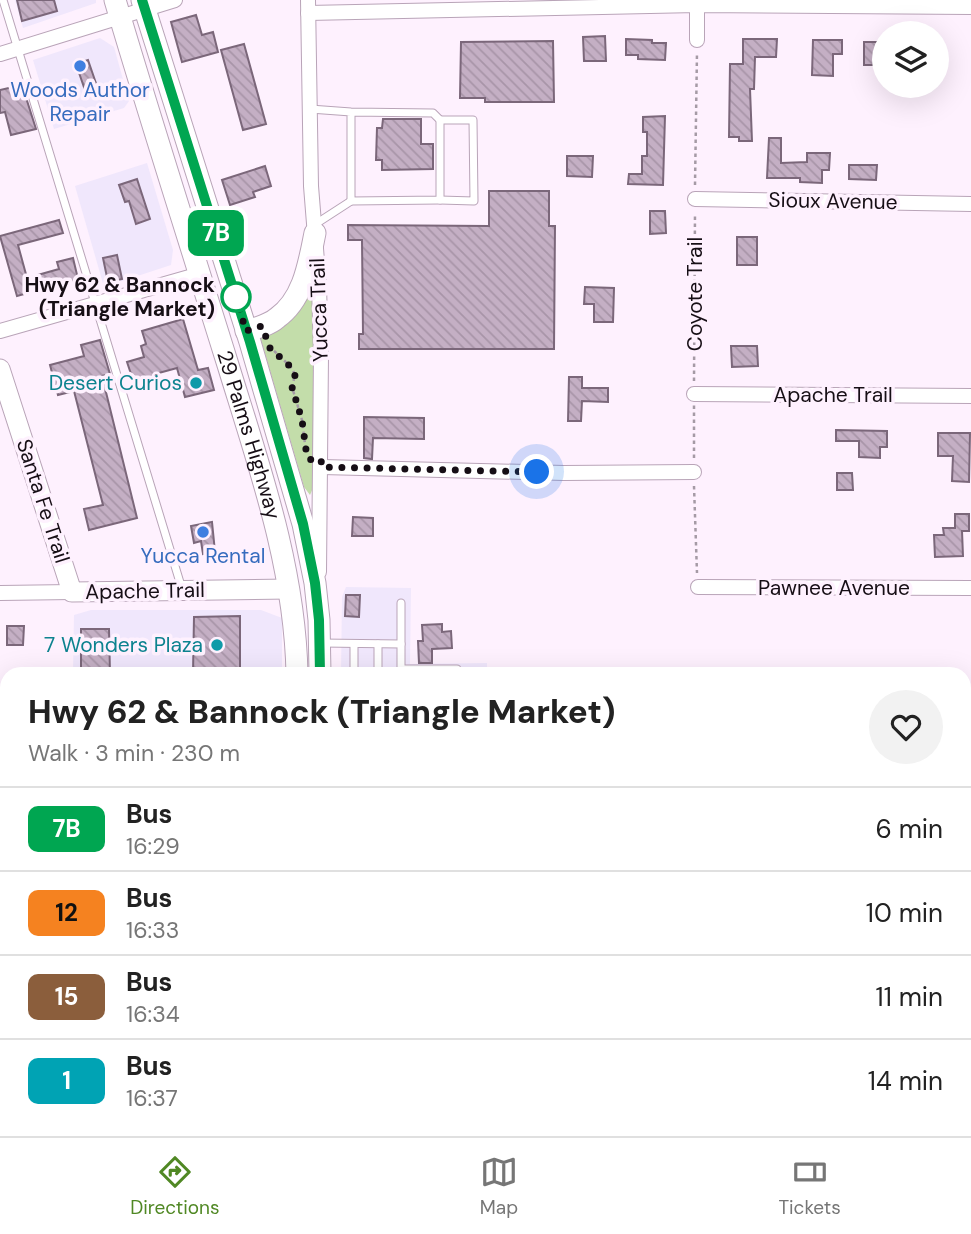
<!DOCTYPE html>
<meta charset="utf-8">
<style>
body{margin:0;font-family:"DM Sans",sans-serif;background:#f2f2f2;color:#222;height:100vh;display:flex;flex-direction:column;font-size:26px;white-space:nowrap}
*{box-sizing:border-box;margin:0}
p{font-size:23px;color:#767676}
.icon{flex:none;width:38px;height:38px;fill:none;stroke:currentColor;stroke-width:2;stroke-linecap:round;stroke-linejoin:round}
.map{position:relative;flex:1;overflow:hidden}
.panel{position:absolute;left:0px;top:667px;width:971px;height:471px;display:flex;flex-direction:column;background:#fff;border-radius:21px 21px 0 0;box-shadow:0 7px 28px #0002}
.panel>*{flex:none}
.badge{padding:0 14px;border-radius:10px;font-size:24px;line-height:46px}
.fabs{position:absolute;left:872px;top:21px;display:grid;gap:14px}
.fabs a{display:grid;place-items:center;width:77px;height:77px;border-radius:50%;background:#fff;box-shadow:0 7px 28px #0002;font-size:35px}
.you{position:absolute;width:35px;height:35px;margin:-18px;border:5px solid #fff;border-radius:50%;background:#1a73e8;box-shadow:0 0 0 10px #1a73e833}
.map>.badge{position:absolute;translate:-50% -50%;box-shadow:0 0 0 4px #fff}
.round{display:grid;place-items:center;flex:none;width:74px;height:74px;border-radius:37px;background:#f2f2f2}
.headline{display:flex;align-items:center;justify-content:space-between;height:119px;padding:0 28px}
h1{font-size:33px;font-weight:800;line-height:52px}
ul{padding:0;list-style:none}
li{display:flex;align-items:center;gap:21px;height:84px;padding:0 28px;border-top:2px solid #e0e0e0}
li div{flex:1}
li b{display:block;font-size:26px}
li em{font-style:normal}
li .badge{min-width:77px;font-weight:700;text-align:center}
.menu{display:flex;justify-content:space-around;align-items:center;height:98px;border-top:2px solid #e0e0e0;background:#fff;font-size:19px;color:#767676}
.menu a{display:grid;justify-items:center;gap:4px}
.menu .selected{color:#508824}
.map>svg:first-child{display:block}
</style>
<div class="map">
<svg width="971" height="1136" viewBox="0 0 971 1136">
<defs>
<pattern id="building-back-hatch" width="6" height="6" patternUnits="userSpaceOnUse" patternTransform="scale(1.75)"><rect width="6" height="6" fill="#c4afc4"/><path d="M-1 5l2 2M0 0l6 6M5-1l2 2" fill="none" stroke="#a895a8"/></pattern>
</defs>
<rect width="100%" height="100%" fill="#fef1fe"/>
<g fill="#f0e7fc">
<path d="M 15,0 L 96,0 L 96,3 L 23,28 Z"/>
<path d="M 100,38 L 114,47 L 129,101 L 124,108 L 54,129 L 33,60 Z"/>
<path d="M 147,163 L 173,250 L 171,265 L 104,287 L 75,186 Z"/>
<path d="M 346,587 L 411,588 L 410,664 L 487,663 L 487,674 L 341,674 L 342,597 Z"/>
<path d="M 91,610 L 261,610 L 282,618 L 282,674 L 73,674 L 74,615 Z"/>
</g>
<path fill="#c3ddaa" d="M 310,297 L 314,300 L 313,488 L 310,495 L 304,487 L 259,333 L 303,298 Z"/>
<g fill="none" stroke-linecap="round" stroke-linejoin="round">
<g stroke="#81a2b8" stroke-width="3.5">
<path d="M 0,980 L 7,987"/>
<path d="M 189,1130 L 194,1136"/>
</g>
</g>
<g fill="url(#building-back-hatch)" stroke="#7b677a" stroke-width="2">
<path d="M 17,0 L 54,0 L 57,11 L 22,21 Z"/>
<path d="M 196,15 L 202,35 L 213,32 L 218,52 L 182,62 L 171,22 Z"/>
<path d="M 605,36 L 606,61 L 584,61 L 583,37 Z"/>
<path d="M 626,39 L 652,40 L 652,43 L 666,43 L 665,60 L 638,59 L 638,55 L 626,55 Z"/>
<path d="M 743,39 L 777,39 L 776,57 L 755,57 L 754,89 L 750,89 L 752,141 L 739,141 L 739,137 L 729,137 L 730,64 L 743,64 Z"/>
<path d="M 813,40 L 842,40 L 842,54 L 833,54 L 833,76 L 812,75 Z"/>
<path d="M 553,41 L 554,102 L 485,102 L 485,98 L 460,98 L 461,42 Z"/>
<rect x="864" y="42" width="16" height="23"/>
<path d="M 244,44 L 266,124 L 243,130 L 221,50 Z"/>
<path d="M 88,60 L 99,92 L 87,96 L 76,64 Z"/>
<path d="M 22,85 L 36,129 L 11,135 L 5,112 L 0,113 L 0,90 Z"/>
<path d="M 665,116 L 663,185 L 628,184 L 629,174 L 642,174 L 642,156 L 647,156 L 647,132 L 643,132 L 643,117 Z"/>
<path d="M 383,119 L 421,119 L 421,144 L 433,144 L 433,169 L 382,170 L 382,160 L 376,160 L 377,128 L 382,128 Z"/>
<path d="M 769,138 L 781,138 L 781,163 L 807,162 L 807,153 L 830,153 L 829,170 L 822,170 L 822,183 L 800,182 L 800,178 L 767,178 Z"/>
<path d="M 567,156 L 593,156 L 592,177 L 567,176 Z"/>
<path d="M 849,165 L 877,165 L 876,180 L 849,179 Z"/>
<path d="M 265,166 L 271,186 L 253,192 L 255,197 L 230,205 L 222,180 Z"/>
<path d="M 137,179 L 150,219 L 136,224 L 129,201 L 125,202 L 119,185 Z"/>
<path d="M 489,191 L 549,191 L 549,226 L 555,226 L 554,349 L 359,349 L 359,334 L 363,334 L 362,240 L 348,240 L 348,225 L 489,226 Z"/>
<path d="M 650,211 L 665,211 L 666,233 L 650,234 Z"/>
<path d="M 59,220 L 63,233 L 18,245 L 27,278 L 59,269 L 57,262 L 73,258 L 78,279 L 17,296 L 0,236 Z"/>
<rect x="737" y="237" width="20" height="28"/>
<path d="M 117,255 L 122,279 L 108,282 L 103,258 Z"/>
<path d="M 585,287 L 614,288 L 613,322 L 594,322 L 594,304 L 584,304 Z"/>
<path d="M 183,319 L 198,370 L 208,368 L 214,390 L 185,397 L 177,368 L 155,374 L 157,382 L 136,389 L 127,362 L 144,357 L 141,346 L 146,344 L 142,331 Z"/>
<path d="M 100,340 L 110,374 L 102,376 L 137,518 L 89,530 L 84,509 L 103,505 L 74,391 L 58,395 L 50,365 L 84,356 L 81,345 Z"/>
<path d="M 731,346 L 757,346 L 758,366 L 732,367 Z"/>
<path d="M 569,377 L 582,377 L 582,388 L 608,388 L 608,402 L 582,401 L 581,421 L 568,421 Z"/>
<path d="M 364,417 L 424,418 L 424,439 L 373,438 L 372,459 L 364,458 Z"/>
<path d="M 836,430 L 887,431 L 887,447 L 880,447 L 880,458 L 859,457 L 859,441 L 836,441 Z"/>
<path d="M 938,433 L 970,433 L 969,482 L 952,481 L 953,456 L 938,456 Z"/>
<path d="M 837,473 L 852,473 L 853,490 L 837,490 Z"/>
<path d="M 955,514 L 969,514 L 969,531 L 962,531 L 963,556 L 935,557 L 934,535 L 944,535 L 943,528 L 955,528 Z"/>
<path d="M 353,517 L 373,518 L 373,536 L 352,536 Z"/>
<path d="M 212,522 L 215,552 L 203,554 L 201,541 L 194,543 L 191,526 Z"/>
<path d="M 346,595 L 360,595 L 359,617 L 345,616 Z"/>
<path d="M 240,616 L 240,674 L 193,674 L 194,617 Z"/>
<path d="M 442,624 L 442,632 L 451,631 L 452,648 L 432,649 L 432,663 L 419,663 L 418,641 L 423,641 L 422,625 Z"/>
<path d="M 7,626 L 24,626 L 23,645 L 7,645 Z"/>
<path d="M 81,629 L 109,629 L 110,674 L 81,674 Z"/>
</g>
<g fill="none" stroke-linecap="round" stroke-linejoin="round">
<defs>
<g id="lane">
<path d="M 3,0 L 182,589"/>
<path d="M 310,109 L 351,112 L 433,113 L 440,120 L 440,200 L 351,201 L 351,112"/>
<path d="M 440,200 L 474,201 L 473,120 L 440,120"/>
<path d="M 314,225 L 351,201"/>
<path d="M 401,603 L 401,644"/>
<path d="M 321,643 L 401,644 L 401,674"/>
<path d="M 354,644 L 354,674"/>
<path d="M 378,644 L 378,674"/>
<path d="M 401,669 L 457,669"/>
<path d="M 964,810 L 971,811"/>
<path d="M 244,1130 L 249,1136"/>
</g>
<g id="street">
<path d="M 308,0 L 311,186 L 319,286 L 321,355 L 319,572"/>
<path d="M 308,13 L 697,5 L 971,7"/>
<path d="M 697,40 L 697,0"/>
<path d="M 0,54 L 175,0"/>
<path d="M 695,199 L 971,204"/>
<path d="M 0,331 L 200,274"/>
<path d="M 694,394 L 971,396"/>
<path d="M 322,467 L 564,473 L 694,472"/>
<path d="M 698,587 L 971,588"/>
<path d="M 0,593 L 72,592"/>
<path d="M 964,888 L 971,888"/>
<path d="M 502,1130 L 856,1136"/>
</g>
<g id="secondary">
<path d="M 0,369 L 72,592 L 289,589"/>
<path d="M 0,833 L 7,836"/>
</g>
<g id="primary">
<path id="s1" d="M 115,0 C 151,122 190,243 228,365 C 259,466 295,567 297,674"/>
<path d="M 142,0 L 250,342 L 303,524 L 315,583 L 319,620 L 320,674"/>
<path d="M 246,331 C 257,328 269,325 277,318 C 304,299 309,262 315,233"/>
<path d="M 293,1136 L 293,1130"/>
<path d="M 319,1136 L 319,1130"/>
</g>
</defs>
<use href="#lane" stroke="#b9a4b8" stroke-width="9"/>
<use href="#street" stroke="#b9a4b8" stroke-width="16"/>
<use href="#secondary" stroke="#b9a4b8" stroke-width="21"/>
<use href="#primary" stroke="#b9a4b8" stroke-width="23"/>
<g stroke="#a59aa5" stroke-width="2.5" stroke-dasharray="3.5 3.5" stroke-linecap="butt">
<path d="M 695,185 L 697,52"/>
<path d="M 269,346 L 292,368 L 295,375 L 292,387 L 302,420 L 306,452"/>
<path d="M 694,381 L 695,213"/>
<path d="M 694,458 L 694,405"/>
<path d="M 694,486 L 697,573"/>
</g>
<use href="#lane" stroke="#fff" stroke-width="7"/>
<use href="#street" stroke="#fff" stroke-width="14"/>
<use href="#secondary" stroke="#fff" stroke-width="19"/>
<use href="#primary" stroke="#fff" stroke-width="21"/>
</g>
<g fill="none" stroke-linecap="round" stroke-linejoin="round">
<defs>
<path id="line" d="M 142,0 L 250,342 L 303,524 L 315,583 L 319,620 L 320,674"/>
</defs>
<use href="#line" stroke="#fff" stroke-width="16"/>
<use href="#line" stroke="#00a651" stroke-width="10"/>
<path stroke="#160e15" stroke-width="7" stroke-dasharray="0 12.6" d="M 236,297 L 246,331 L 262,326 L 270,348 L 292,368 L 295,375 L 292,387 L 302,420 L 307,457 L 313,461 L 321,460 L 322,467 L 537,472"/>
</g>
<g fill="#3f7fe0" stroke="#fef1fe" stroke-width="2.5">
<circle cx="80" cy="66" r="7"/>
<circle cx="203" cy="532" r="7"/>
</g>
<circle fill="#fff" stroke="#00a651" stroke-width="3.5" cx="236" cy="297" r="14"/>
<g fill="#0f9aa8" stroke="#fef1fe" stroke-width="2.5">
<circle cx="196" cy="383" r="7"/>
<circle cx="217" cy="645" r="7"/>
</g>
<g text-anchor="middle" stroke-width="7" stroke-linejoin="round" paint-order="stroke">
<g font-size="21" fill="#366cbe" stroke="#fef1fe">
<text x="80" y="97">Woods Author<tspan x="80" dy="24">Repair</tspan></text>
<text x="203" y="563">Yucca Rental</text>
</g>
<g font-size="21" fill="#160e15" stroke="#fef1fe">
<text transform="translate(833 201) rotate(1)" y="7">Sioux Avenue</text>
<text transform="translate(695 294) rotate(-90)" y="7">Coyote Trail</text>
<text transform="translate(319 310) rotate(-92)" y="7">Yucca Trail</text>
<text x="833" y="402">Apache Trail</text>
<text dy="7" stroke="none"><textPath href="#s1" startOffset="455">29 Palms Highway</textPath></text>
<text transform="translate(43 501) rotate(72)" y="7">Santa Fe Trail</text>
<text x="834" y="595">Pawnee Avenue</text>
<text transform="translate(145 591) rotate(-1)" y="7">Apache Trail</text>
</g>
<g font-size="21" font-weight="bold" fill="#160e15" stroke="#fef1fe" text-anchor="end">
<text x="215" y="292">Hwy 62 &amp; Bannock<tspan x="215" dy="24">(Triangle Market)</tspan></text>
</g>
<g font-size="21" fill="#0d838f" stroke="#fef1fe" text-anchor="end">
<text x="182" y="390">Desert Curios</text>
<text x="203" y="652">7 Wonders Plaza</text>
</g>
</g>
</svg>
<div class="fabs">
<a><svg class="icon" aria-label="layers" viewBox="0 0 24 24"><path d="M12 4l9 5-9 5-9-5zM3 14l9 5 9-5"/></svg></a>
</div>
<div class="you" style="left:537px;top:472px"></div>
<b class="badge" style="left:216px;top:233px;background:#00a651;color:#fff">7B</b>
<section class="panel">
<div class="headline"><div><h1>Hwy 62 &amp; Bannock (Triangle Market)</h1><p>Walk · 3 min · 230 m</p></div><a class="round"><svg class="icon" aria-label="heart" viewBox="0 0 24 24"><path d="M12 20l-8-8c-3-5 5-10 8-4 3-6 11-1 8 4z"/></svg></a></div>
<ul>
<li><span class="badge" style="background:#00a651;color:#fff">7B</span><div><b>Bus</b><p>16:29</p></div><em>6 min</em></li>
<li><span class="badge" style="background:#f58220;color:#111">12</span><div><b>Bus</b><p>16:33</p></div><em>10 min</em></li>
<li><span class="badge" style="background:#8b5e3c;color:#fff">15</span><div><b>Bus</b><p>16:34</p></div><em>11 min</em></li>
<li><span class="badge" style="background:#00a3b4;color:#fff">1</span><div><b>Bus</b><p>16:37</p></div><em>14 min</em></li>
</ul>
</section>
</div>
<nav class="menu">
<a class="selected"><svg class="icon" aria-label="directions" viewBox="0 0 24 24"><path d="M12 3l9 9-9 9-9-9zM9 14v-3h6M13 9l2 2-2 2"/></svg>Directions</a>
<a><svg class="icon" aria-label="map" viewBox="0 0 24 24"><path d="M3 6l6-2 6 2 6-2v14l-6 2-6-2-6 2zM9 4v14M15 6v14"/></svg>Map</a>
<a><svg class="icon" aria-label="tickets" viewBox="0 0 24 24"><path d="M3 7h18v10H3zM15 7v10"/></svg>Tickets</a>
</nav>
